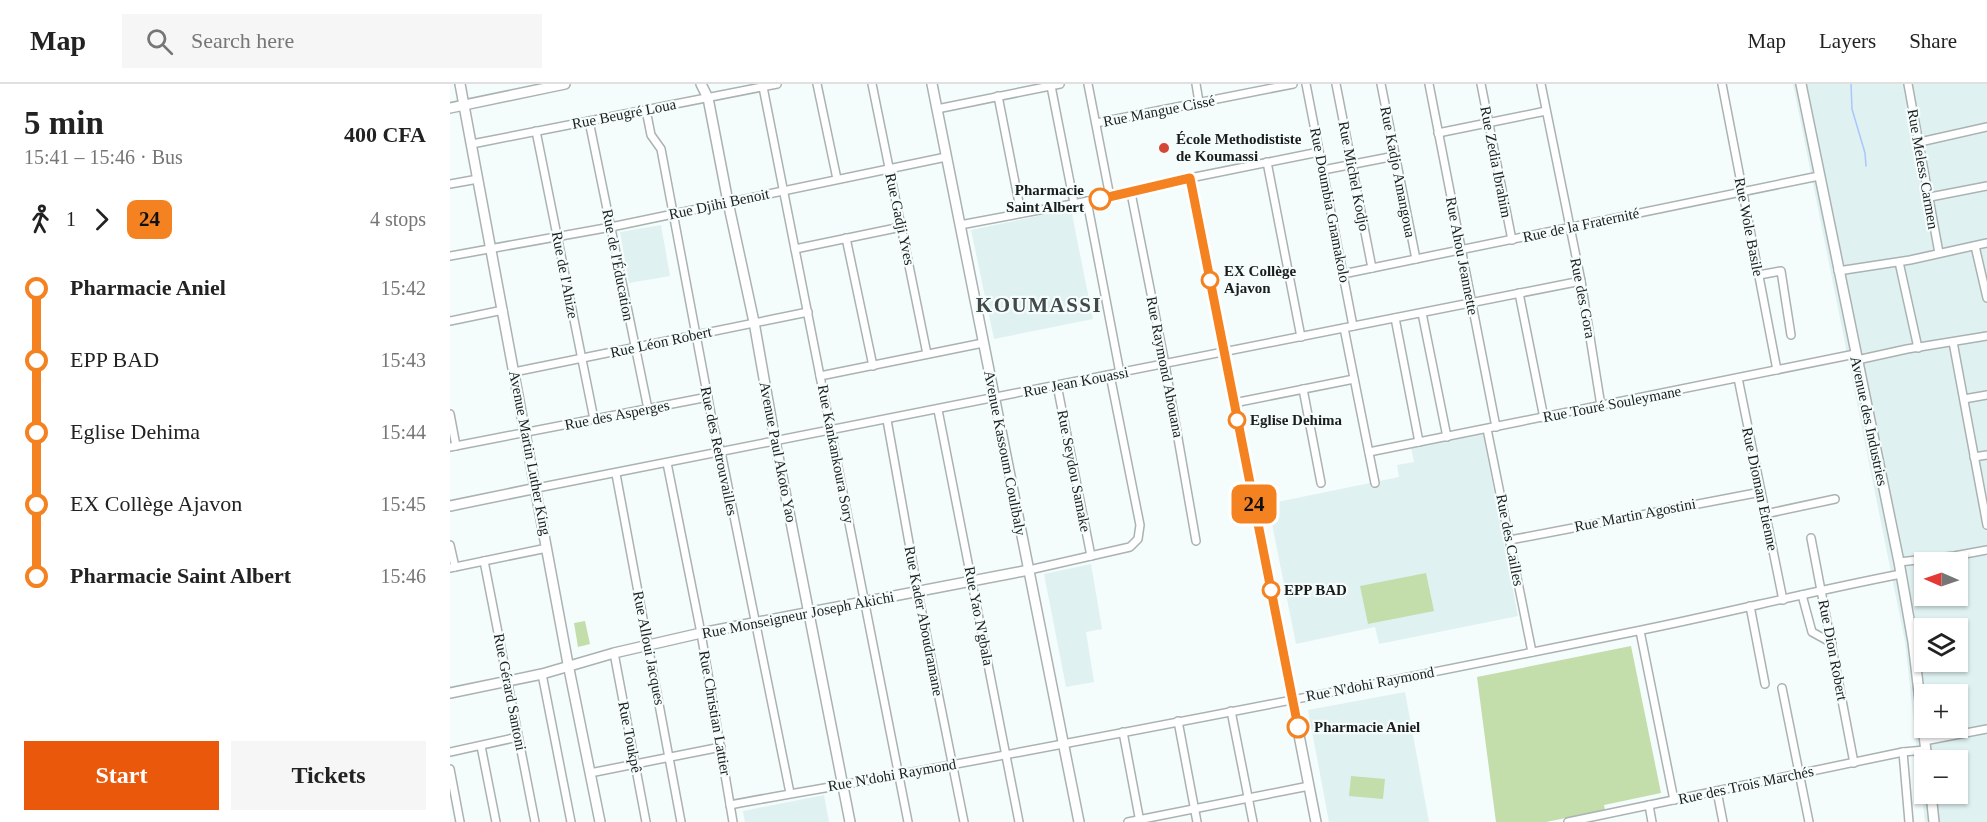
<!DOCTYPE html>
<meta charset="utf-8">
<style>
body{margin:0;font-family:Georgia,serif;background:#f6f6f6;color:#222;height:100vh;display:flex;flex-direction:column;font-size:22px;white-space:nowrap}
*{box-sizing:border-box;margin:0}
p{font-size:20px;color:#767676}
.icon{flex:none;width:33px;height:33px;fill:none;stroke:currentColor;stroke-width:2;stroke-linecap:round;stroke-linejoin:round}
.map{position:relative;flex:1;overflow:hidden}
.panel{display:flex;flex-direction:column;background:#fff;width:450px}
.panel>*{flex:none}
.badge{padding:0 12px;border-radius:9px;font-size:21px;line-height:39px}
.needle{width:39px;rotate:272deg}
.controls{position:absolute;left:1464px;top:468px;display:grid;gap:12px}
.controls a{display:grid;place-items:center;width:54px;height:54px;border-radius:0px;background:#fff;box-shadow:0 2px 4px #0004;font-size:30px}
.map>.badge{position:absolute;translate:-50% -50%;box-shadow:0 0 0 3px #fff}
.legs{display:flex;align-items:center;gap:9px;height:66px;padding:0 24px;font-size:20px}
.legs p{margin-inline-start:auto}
.headline{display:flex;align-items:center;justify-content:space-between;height:102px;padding:0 24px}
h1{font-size:33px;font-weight:700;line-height:45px}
.primary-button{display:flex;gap:12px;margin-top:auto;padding:12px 24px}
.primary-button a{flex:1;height:69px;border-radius:0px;background:#ea580c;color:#fff;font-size:24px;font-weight:700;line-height:69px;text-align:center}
.primary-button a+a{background:#f6f6f6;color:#222}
ul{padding:0 24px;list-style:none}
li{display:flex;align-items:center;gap:21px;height:72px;font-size:22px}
li i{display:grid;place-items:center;width:9px;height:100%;margin:0 8px;background:currentColor}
li i::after{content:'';width:15px;height:15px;margin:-8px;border:4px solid;border-radius:50%;background:#fff}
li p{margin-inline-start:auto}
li:first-child i{background:linear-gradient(#0000 50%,currentColor 0)}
li:last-child i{background:linear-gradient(currentColor 50%,#0000 0)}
header{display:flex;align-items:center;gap:36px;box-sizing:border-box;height:84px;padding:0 30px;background:#fff;border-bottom:2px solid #e0e0e0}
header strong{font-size:28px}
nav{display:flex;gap:33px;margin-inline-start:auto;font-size:21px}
.search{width:420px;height:54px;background:#f6f6f6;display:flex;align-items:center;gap:15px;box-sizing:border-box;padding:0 21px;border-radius:0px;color:#767676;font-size:22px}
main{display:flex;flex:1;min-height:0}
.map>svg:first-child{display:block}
</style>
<header>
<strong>Map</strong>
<div class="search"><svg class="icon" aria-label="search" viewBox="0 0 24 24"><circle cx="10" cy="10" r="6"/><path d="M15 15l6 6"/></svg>Search here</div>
<nav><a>Map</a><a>Layers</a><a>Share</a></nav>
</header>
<main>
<section class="panel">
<div class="headline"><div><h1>5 min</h1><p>15:41 – 15:46 · Bus</p></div><b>400 CFA</b></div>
<div class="legs"><svg class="icon" aria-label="walk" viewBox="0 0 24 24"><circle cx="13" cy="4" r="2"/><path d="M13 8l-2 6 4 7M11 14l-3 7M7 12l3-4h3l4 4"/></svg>1<svg class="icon" aria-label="forward" viewBox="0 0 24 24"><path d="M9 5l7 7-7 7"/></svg><b class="badge" style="background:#f58220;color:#111">24</b><p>4 stops</p></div>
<ul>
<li><i style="color:#f58220"></i><b>Pharmacie Aniel</b><p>15:42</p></li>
<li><i style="color:#f58220"></i><span>EPP BAD</span><p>15:43</p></li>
<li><i style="color:#f58220"></i><span>Eglise Dehima</span><p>15:44</p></li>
<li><i style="color:#f58220"></i><span>EX Collège Ajavon</span><p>15:45</p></li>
<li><i style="color:#f58220"></i><b>Pharmacie Saint Albert</b><p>15:46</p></li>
</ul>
<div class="primary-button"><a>Start</a><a>Tickets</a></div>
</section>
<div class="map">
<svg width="1537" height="738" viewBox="0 0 1537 738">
<rect width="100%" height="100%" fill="#f5fcfc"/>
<g fill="#e0f1f1" fill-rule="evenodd">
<path d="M 1343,0 L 1537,0 L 1537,738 L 1475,738 L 1455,558 ZM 1474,478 L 1508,478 L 1508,512 L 1474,512 ZM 1474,544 L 1508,544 L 1508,578 L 1474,578 ZM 1474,610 L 1508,610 L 1508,644 L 1474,644 ZM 1474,676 L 1508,676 L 1508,710 L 1474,710 Z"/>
<path d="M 621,125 L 643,235 L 544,255 L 521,146 Z"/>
<path d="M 211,141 L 220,192 L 179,199 L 170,148 Z"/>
<path d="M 1033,350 L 1068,532 L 929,560 L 925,543 L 846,560 L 818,420 L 949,393 L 947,381 L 964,378 L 961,364 Z"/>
<path d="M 641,480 L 652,545 L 636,548 L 644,598 L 616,603 L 594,490 Z"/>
<path d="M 955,608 L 979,738 L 879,738 L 858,626 Z"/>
<path d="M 374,711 L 379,738 L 295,738 L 293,727 Z"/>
</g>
<g fill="#c3ddab">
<path d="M 976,489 L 984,527 L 918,540 L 910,502 Z"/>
<path d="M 135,537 L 140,560 L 128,563 L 124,539 Z"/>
<path d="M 1181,562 L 1211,709 L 1154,721 L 1155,726 L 1096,738 L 1046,738 L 1027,593 Z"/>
<path d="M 901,692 L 935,695 L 933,715 L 899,712 Z"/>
</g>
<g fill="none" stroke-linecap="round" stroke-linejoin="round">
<path stroke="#aac6fb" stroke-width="1.5" d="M 1401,0 L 1402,25 L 1415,69 L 1416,82"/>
<defs>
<g id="minor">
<path d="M 367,0 L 387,95"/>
<path d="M 422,0 L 477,270"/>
<path d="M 638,0 L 660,113"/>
<path d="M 746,0 L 749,18"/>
<path d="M 856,0 L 903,242"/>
<path d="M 886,0 L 922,184"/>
<path d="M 931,0 L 966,175"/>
<path d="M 979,0 L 1046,343"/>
<path d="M 1031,0 L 1062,156"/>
<path d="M 1091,0 L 1131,197 L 1151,322"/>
<path d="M 1272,0 L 1327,286"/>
<path d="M 1458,0 L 1489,169"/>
<path d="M 601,2 L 624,119"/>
<path d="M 313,3 L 458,738"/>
<path d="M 548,12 L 571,129"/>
<path d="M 487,25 L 610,0"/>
<path d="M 196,26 L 201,51 L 211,65 L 263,341 L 271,368 L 340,709"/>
<path d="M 139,37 L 198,325"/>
<path d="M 646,39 L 843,0"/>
<path d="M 86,47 L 144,335"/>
<path d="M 988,49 L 1096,27"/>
<path d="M 1470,58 L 1537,43"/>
<path d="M 22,60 L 327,0"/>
<path d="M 817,78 L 851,253"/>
<path d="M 873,86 L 945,72"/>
<path d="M 0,100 L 28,95"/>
<path d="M 681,109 L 715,280 L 746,457"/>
<path d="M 1480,113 L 1537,102"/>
<path d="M 637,117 L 670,289"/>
<path d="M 510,141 L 681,109 L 740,94 L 869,68"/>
<path d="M 396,154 L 423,282"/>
<path d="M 1525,162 L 1537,214"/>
<path d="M 345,165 L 451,143"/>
<path d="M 0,172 L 161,143 L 496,73"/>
<path d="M 1449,178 L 1468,264"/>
<path d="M 1388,187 L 1460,176 L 1537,159"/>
<path d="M 893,190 L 1369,92"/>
<path d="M 1309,191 L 1331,187 L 1341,251"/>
<path d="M 1069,209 L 1094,334"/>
<path d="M 972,229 L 997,353"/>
<path d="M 945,234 L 969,358"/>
<path d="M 0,237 L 53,226"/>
<path d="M 894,244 L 925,399"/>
<path d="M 1503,258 L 1537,441"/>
<path d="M 1407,276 L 1457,265 L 1537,252"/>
<path d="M 64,288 L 358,228"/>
<path d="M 370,292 L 533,259"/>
<path d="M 1288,294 L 1333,516"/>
<path d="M 607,301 L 641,472"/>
<path d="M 853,305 L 871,399"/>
<path d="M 1514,315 L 1537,311"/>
<path d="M 784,319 L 904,295"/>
<path d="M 488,326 L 569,738"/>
<path d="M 0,330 L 6,362"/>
<path d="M 437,336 L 468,509 L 514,738"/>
<path d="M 1037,345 L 1082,568"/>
<path d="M 0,363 L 258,313"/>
<path d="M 919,368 L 1405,270"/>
<path d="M 1524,373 L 1537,371"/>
<path d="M 217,379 L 251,549 L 283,738"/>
<path d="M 166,390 L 231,738"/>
<path d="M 87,404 L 1131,197"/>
<path d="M 1315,430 L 1385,415"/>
<path d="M 1361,454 L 1404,679"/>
<path d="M 1060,456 L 1311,408"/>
<path d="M 0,461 L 5,483"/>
<path d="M 34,477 L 85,738"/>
<path d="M 1449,478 L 1504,472 L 1537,466"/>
<path d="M 0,484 L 97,464"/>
<path d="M 579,486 L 680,463 L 688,455 L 690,441 L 660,291"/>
<path d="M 1352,511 L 1362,548 L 1382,559"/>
<path d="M 1300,522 L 1315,600"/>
<path d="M 1190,547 L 1224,716"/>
<path d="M 164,569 L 196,738"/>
<path d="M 92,590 L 121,738"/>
<path d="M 1332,604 L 1359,738"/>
<path d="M 781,627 L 803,738"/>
<path d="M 728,637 L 747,738"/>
<path d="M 673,648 L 690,738"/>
<path d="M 1474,657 L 1537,645"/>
<path d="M 31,662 L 46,738"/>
<path d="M 0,668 L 68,653"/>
<path d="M 1453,668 L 1459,738"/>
<path d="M 0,685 L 10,738"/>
<path d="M 140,689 L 271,663"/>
<path d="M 1267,707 L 1273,738"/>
<path d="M 280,721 C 337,710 395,701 452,690 C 697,645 942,597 1187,547 C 1276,529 1363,507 1451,490"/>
<path d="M 1199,721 L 1202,738"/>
<path d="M 678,738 L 859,702"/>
<path d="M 1118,738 L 1453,668 L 1475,666"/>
</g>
<g id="tertiary">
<path d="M 10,0 L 118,580 L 150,738"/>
<path d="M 251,0 L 258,14 L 278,118 L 304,238 L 325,357 L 400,738"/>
<path d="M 482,0 L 629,738"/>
<path d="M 1351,0 L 1449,478 L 1463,558 L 1477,676"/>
<path d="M 0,24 L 115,0"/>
<path d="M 740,94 L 866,738"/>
<path d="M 0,422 L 87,404"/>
<path d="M 0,609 L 92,590 L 164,569 L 251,549 L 579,486"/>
<path d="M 1481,710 L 1484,738"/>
</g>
</defs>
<use href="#minor" stroke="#abb2b2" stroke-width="10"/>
<use href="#tertiary" stroke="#abb2b2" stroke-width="12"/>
<use href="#minor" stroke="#fff" stroke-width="7"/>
<use href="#tertiary" stroke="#fff" stroke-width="9"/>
</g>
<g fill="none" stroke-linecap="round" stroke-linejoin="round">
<defs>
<path id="line-1" d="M 650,115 L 740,94 L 848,643"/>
</defs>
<use href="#line-1" stroke="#fff" stroke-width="14"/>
<use href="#line-1" stroke="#f58220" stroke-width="9"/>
</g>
<circle fill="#d44737" stroke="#f5fcfc" stroke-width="2" cx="714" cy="64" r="6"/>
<g fill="#fff" stroke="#f58220" stroke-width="3">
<circle cx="650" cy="115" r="10"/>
<circle cx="760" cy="196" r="8"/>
<circle cx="787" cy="336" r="8"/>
<circle cx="821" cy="506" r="8"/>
<circle cx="848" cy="643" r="10"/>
</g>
<g text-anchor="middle" stroke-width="4.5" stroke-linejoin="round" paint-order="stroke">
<g font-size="15" fill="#1b1d1d" stroke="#f5fcfc">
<text transform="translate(709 27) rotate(-11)" y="5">Rue Mangue Cissé</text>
<text transform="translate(174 30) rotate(-11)" y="5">Rue Beugré Loua</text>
<text transform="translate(1046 78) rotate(79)" y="5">Rue Zedia Ibrahim</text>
<text transform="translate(1473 85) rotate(80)" y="5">Rue Meless Carmen</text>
<text transform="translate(948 88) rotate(79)" y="5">Rue Kadjo Amangoua</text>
<text transform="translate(904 92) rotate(79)" y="5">Rue Michel Kodjo</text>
<text transform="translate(269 120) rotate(-12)" y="5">Rue Djihi Benoit</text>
<text transform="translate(880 121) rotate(79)" y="5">Rue Doumbia Gnamakolo</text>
<text transform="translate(450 135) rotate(78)" y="5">Rue Gadji Yves</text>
<text transform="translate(1131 141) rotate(-12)" y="5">Rue de la Fraternité</text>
<text transform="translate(1299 143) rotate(79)" y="5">Rue Wole Basile</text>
<text transform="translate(1012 172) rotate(79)" y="5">Rue Ahou Jeannette</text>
<text transform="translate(168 181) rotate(79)" y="5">Rue de l'Éducation</text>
<text transform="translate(115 191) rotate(79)" y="5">Rue de l'Ahize</text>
<text transform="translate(1133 214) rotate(79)" y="5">Rue des Gora</text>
<text transform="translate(211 258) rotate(-12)" y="5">Rue Léon Robert</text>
<text transform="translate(715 283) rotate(79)" y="5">Rue Raymond Ahouana</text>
<text transform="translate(626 298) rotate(-11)" y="5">Rue Jean Kouassi</text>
<text transform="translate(1162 320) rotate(-11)" y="5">Rue Touré Souleymane</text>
<text transform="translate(167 331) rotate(-11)" y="5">Rue des Asperges</text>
<text transform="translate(1419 337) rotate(78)" y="5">Avenue des Industries</text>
<text transform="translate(269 367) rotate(78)" y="5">Rue des Retrouvailles</text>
<text transform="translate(328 368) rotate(79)" y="5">Avenue Paul Akoto Yao</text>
<text transform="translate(80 369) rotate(79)" y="5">Avenue Martin Luther King</text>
<text transform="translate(555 369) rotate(79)" y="5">Avenue Kassoum Coulibaly</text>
<text transform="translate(386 370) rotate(79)" y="5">Rue Kankankoura Sory</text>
<text transform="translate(624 387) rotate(79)" y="5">Rue Seydou Samake</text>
<text transform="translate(1310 405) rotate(78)" y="5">Rue Dioman Etienne</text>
<text transform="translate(1185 431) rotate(-11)" y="5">Rue Martin Agostini</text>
<text transform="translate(1060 456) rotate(79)" y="5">Rue des Cailles</text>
<text transform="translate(348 531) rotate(-11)" y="5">Rue Monseigneur Joseph Akichi</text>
<text transform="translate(529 532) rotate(79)" y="5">Rue Yao N'gbala</text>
<text transform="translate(474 537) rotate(79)" y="5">Rue Kader Aboudramane</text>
<text transform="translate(199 564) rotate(79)" y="5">Rue Alloui Jacques</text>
<text transform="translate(1383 566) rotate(79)" y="5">Rue Dion Robert</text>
<text transform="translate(920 600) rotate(-11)" y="5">Rue N'dohi Raymond</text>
<text transform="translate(60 608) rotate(79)" y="5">Rue Gérard Santoni</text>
<text transform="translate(265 629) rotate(80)" y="5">Rue Christian Lattier</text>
<text transform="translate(180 653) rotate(79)" y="5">Rue Toukpê</text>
<text transform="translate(442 691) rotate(-10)" y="5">Rue N'dohi Raymond</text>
<text transform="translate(1296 701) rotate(-12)" y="5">Rue des Trois Marchés</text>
</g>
<g font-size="15" font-weight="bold" fill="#1b1d1d" stroke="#f5fcfc" text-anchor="start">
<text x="726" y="60">École Methodististe<tspan x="726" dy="17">de Koumassi</tspan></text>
</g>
<g font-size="15" font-weight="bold" fill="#1b1d1d" stroke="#f5fcfc" text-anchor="start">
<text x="634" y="111" text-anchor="end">Pharmacie<tspan x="634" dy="17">Saint Albert</tspan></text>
<text x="774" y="192">EX Collège<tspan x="774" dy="17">Ajavon</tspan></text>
<text x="800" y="341">Eglise Dehima</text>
<text x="834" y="511">EPP BAD</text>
<text x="864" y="648">Pharmacie Aniel</text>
</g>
<g font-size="21" font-weight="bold" letter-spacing="1.5" fill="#434949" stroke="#f5fcfc">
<text x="589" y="228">KOUMASSI</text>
</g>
</g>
</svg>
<div class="controls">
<a><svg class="needle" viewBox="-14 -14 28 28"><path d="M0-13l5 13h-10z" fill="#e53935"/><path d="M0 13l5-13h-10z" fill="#767676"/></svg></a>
<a><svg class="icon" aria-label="layers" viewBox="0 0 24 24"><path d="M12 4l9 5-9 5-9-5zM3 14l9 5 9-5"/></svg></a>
<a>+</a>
<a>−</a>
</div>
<b class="badge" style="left:804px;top:420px;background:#f58220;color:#111">24</b>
</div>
</main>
